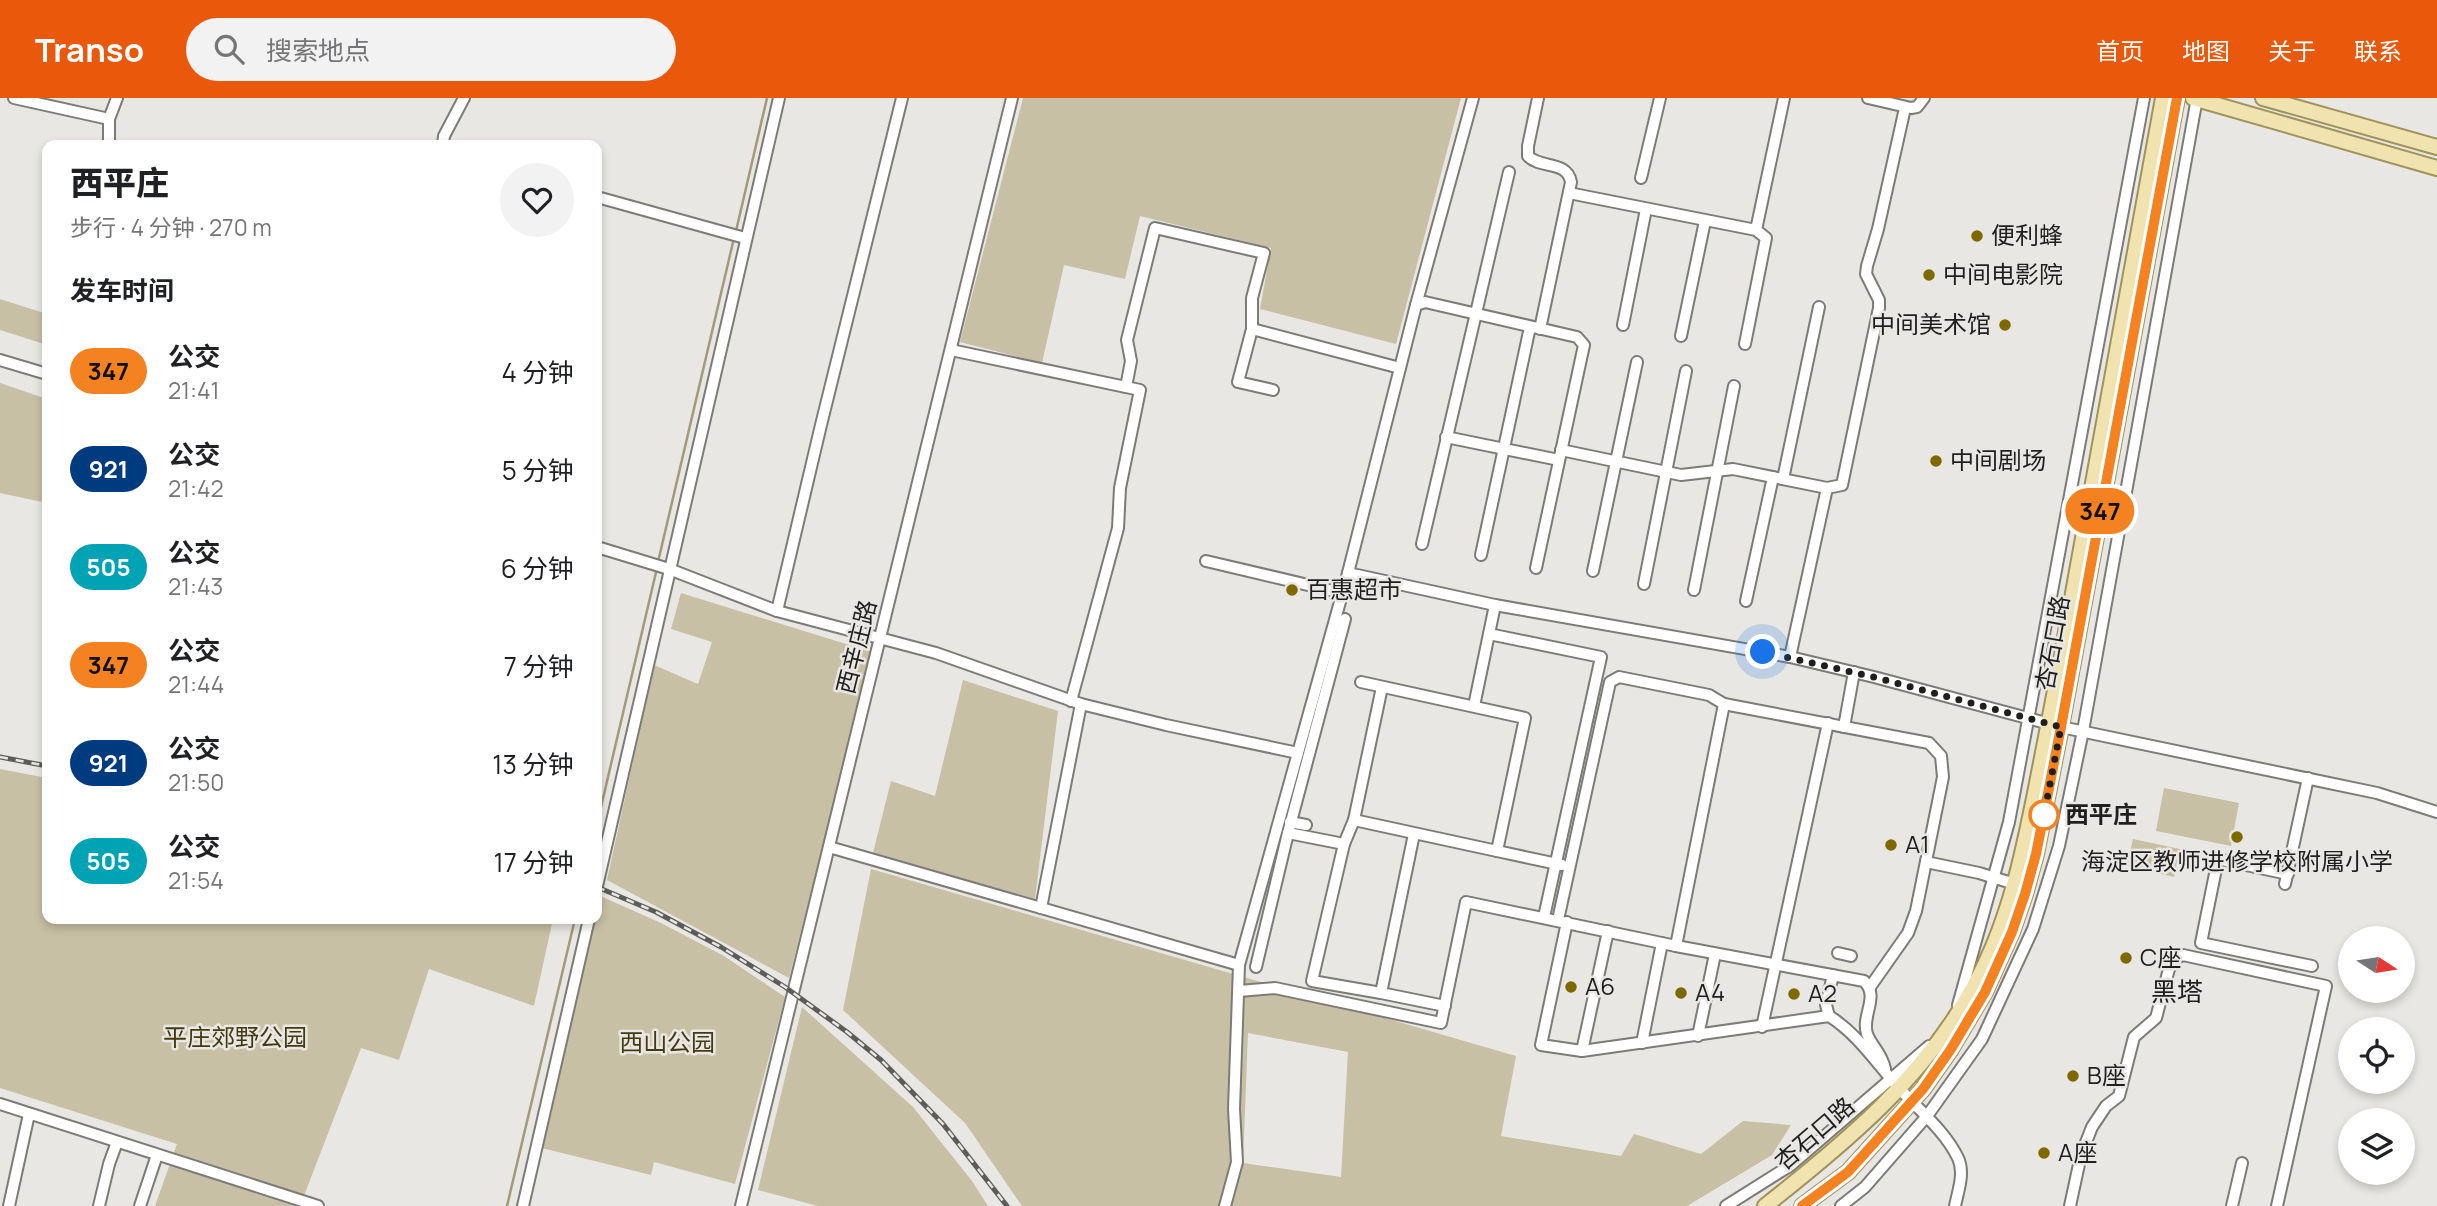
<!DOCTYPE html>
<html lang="zh">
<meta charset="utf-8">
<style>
body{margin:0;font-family:Manrope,"Noto Sans SC",sans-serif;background:#f2f2f2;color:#202124;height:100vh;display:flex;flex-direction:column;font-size:26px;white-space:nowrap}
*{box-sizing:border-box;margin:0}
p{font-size:23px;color:#757577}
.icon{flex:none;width:38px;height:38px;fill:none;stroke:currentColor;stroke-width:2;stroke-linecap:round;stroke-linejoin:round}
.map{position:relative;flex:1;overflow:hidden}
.details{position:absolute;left:42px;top:42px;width:560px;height:784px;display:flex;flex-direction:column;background:#fff;border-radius:14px;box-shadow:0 4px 10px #0003}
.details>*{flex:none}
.badge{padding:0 14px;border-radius:23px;font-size:24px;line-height:46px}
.needle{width:46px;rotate:102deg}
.tools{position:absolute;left:2338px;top:828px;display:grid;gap:14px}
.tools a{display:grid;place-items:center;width:77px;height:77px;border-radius:50%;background:#fff;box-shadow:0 4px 10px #0003;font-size:35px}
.you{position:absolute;width:35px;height:35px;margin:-18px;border:5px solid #fff;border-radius:50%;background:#1a73e8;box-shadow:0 0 0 10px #1a73e833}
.map>.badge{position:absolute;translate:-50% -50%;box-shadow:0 0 0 4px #fff}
h2{padding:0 28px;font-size:26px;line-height:63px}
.round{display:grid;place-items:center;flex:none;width:74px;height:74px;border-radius:37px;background:#f2f2f2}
.overview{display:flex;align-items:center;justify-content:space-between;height:119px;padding:0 28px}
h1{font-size:33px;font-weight:800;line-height:52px}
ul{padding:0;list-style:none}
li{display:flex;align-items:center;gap:21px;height:98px;padding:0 28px}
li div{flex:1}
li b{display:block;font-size:26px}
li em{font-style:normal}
li .badge{min-width:77px;font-weight:700;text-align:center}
header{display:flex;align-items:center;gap:42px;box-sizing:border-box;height:98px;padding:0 35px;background:#ea580c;color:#fff}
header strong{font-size:33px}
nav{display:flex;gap:38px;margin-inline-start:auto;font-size:24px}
.search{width:490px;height:63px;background:#f2f2f2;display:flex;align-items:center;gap:18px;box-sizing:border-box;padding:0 24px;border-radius:38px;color:#757577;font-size:26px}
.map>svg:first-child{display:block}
</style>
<header>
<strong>Transo</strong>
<div class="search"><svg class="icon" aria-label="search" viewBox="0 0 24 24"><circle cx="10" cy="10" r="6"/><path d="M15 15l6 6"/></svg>搜索地点</div>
<nav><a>首页</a><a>地图</a><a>关于</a><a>联系</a></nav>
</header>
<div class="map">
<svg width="2437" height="1108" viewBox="0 0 2437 1108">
<rect width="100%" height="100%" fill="#e8e7e3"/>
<g fill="#c7c0a4" fill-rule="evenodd">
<path d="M 1023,0 L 1461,0 L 1396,246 L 1260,211 L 1271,150 L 1140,118 L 1125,181 L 1064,167 L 1042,265 L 960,244 Z"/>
<path d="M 0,201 L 47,216 L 47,247 L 0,232 Z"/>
<path d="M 0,285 L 47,301 L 47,405 L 0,395 Z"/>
<path d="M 681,495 L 872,554 L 789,880 L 607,782 L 654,567 L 698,586 L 712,544 L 671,531 Z"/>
<path d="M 963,582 L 1058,613 L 1035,801 L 873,755 L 891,683 L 935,698 Z"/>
<path d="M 0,671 L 47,680 L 47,821 L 553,821 L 534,908 L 429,871 L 399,962 L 361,950 L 300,1108 L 155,1108 L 177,1046 L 0,990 Z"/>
<path d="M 2164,690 L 2239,705 L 2231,748 L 2156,733 Z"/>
<path d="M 2133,741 L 2180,751 L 2174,779 L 2127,768 Z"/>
<path d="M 871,771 L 1516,958 L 1501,1038 L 1621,1058 L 1634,1036 L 1701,1056 L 1743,1023 L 1791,1027 L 1772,1057 L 1687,1108 L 1022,1108 L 965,1025 L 843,912 ZM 1248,935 L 1348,954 L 1341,1079 L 1243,1065 Z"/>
<path d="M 598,797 L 661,825 L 724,858 L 785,899 L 735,1086 L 654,1064 L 651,1077 L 542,1050 L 581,855 L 591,821 L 597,821 Z"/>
<path d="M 802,909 L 913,1009 L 972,1083 L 988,1108 L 818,1108 L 758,1092 Z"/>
</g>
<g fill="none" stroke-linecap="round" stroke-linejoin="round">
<g stroke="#a29a79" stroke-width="2.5">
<path d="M 736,133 L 767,0"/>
<path d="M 658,464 L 734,140"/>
<path d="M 597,726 L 657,470"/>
<path d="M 507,1108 L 575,821"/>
</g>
<defs>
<g id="minor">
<path d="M 14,0 L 109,21"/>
<path d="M 1538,0 L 1528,48 L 1528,58 C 1540,71 1567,62 1571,84 L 1540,231"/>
<path d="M 1868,0 L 1911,10 L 1917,9 L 1924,0"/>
<path d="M 109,47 L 109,21 L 117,0"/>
<path d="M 443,47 L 444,38 L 464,0"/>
<path d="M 1641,80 L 1660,0"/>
<path d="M 1569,95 L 1756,132 L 1766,140 L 1745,246"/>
<path d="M 597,99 L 745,140"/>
<path d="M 1756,132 L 1784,0"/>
<path d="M 1416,207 L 1425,204 L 1577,239 L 1584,247 L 1536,470"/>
<path d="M 1623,227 L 1646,111"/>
<path d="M 1252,231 L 1400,270"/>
<path d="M 1681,238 L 1705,123"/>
<path d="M 951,252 L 1140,292 L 1120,390 L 1118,430 L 1071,603"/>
<path d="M 0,262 L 47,276"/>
<path d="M 1126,289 L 1131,263 L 1127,242 L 1155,130 L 1264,155 L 1252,200 L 1252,231 L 1238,284 L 1273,292"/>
<path d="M 1446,339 L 1559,362"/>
<path d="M 1561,352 L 1681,377 L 1733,371 L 1827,390 L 1842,387 L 1879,210 L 1879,202 L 1866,176 L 1867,168 L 1878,131 L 1905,10"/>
<path d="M 1783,381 L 1819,209"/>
<path d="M 1422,446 L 1509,74"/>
<path d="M 597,449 L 669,471 L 777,513 L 936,555 L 1081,606 L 1166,627 L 1298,655"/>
<path d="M 1481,457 L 1530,229"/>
<path d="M 1206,463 L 1342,495"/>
<path d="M 1593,473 L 1637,264"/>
<path d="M 1348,475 L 1495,507 L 1790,559 L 1874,579 L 2061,629 L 2377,695 L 2437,714"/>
<path d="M 1644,486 L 1686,273"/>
<path d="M 1694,492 L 1734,288"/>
<path d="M 1746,503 L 1773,379"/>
<path d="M 777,513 L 821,327 L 902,0"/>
<path d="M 1489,536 L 1601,559 L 1544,819"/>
<path d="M 1790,559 L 1827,390"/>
<path d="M 1361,584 L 1525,620 L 1497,753 L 1562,767"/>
<path d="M 1382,589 L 1354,722 L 1497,753"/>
<path d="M 1474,608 L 1495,507"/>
<path d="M 1844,629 L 1854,574"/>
<path d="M 1354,722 L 1344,746 L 1312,883 L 1381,895"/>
<path d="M 1290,724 L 1306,727"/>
<path d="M 1288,735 L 1345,521"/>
<path d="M 1414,736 L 1381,895 L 1445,908"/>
<path d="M 829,749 L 1239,867"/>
<path d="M 1926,764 L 1979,775 L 2015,786"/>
<path d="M 2288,776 L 2218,761 L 2201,845 L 2312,868"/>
<path d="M 2285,786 L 2308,680"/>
<path d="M 597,788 L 779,0"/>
<path d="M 1041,810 L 1081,606"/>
<path d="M 1558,822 L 1610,584 L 1619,579 L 1709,597 L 1724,606 L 1929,645 L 1941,658 L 1943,679 L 1916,813 L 1908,835 L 1870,889"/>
<path d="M 1567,824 L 1541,947 L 1582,953"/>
<path d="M 1608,833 L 1582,953 L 1829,918 C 1858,936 1876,965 1899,990 C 1919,1012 1945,1033 1958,1060 C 1965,1075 1958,1093 1955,1108"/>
<path d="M 1676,848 L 1864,883 C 1880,899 1861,917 1867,936 C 1872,949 1882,955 1885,971"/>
<path d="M 1838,855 L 1851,858"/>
<path d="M 1256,869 L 1288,735 L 1344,746"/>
<path d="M 1239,893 L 1275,890 L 1441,925 L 1466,804 L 1676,848 L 1724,606"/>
<path d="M 1958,907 L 2009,724 L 2144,0"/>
<path d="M 1829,918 L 1826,907 L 1833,877"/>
<path d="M 1762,929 L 1828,625"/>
<path d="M 1698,938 L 1715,856"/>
<path d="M 1642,945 L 1662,845"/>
<path d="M 0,1006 L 318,1108"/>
<path d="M 9,1108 L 29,1016"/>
<path d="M 99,1108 L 109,1066 L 117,1044"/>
<path d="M 140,1108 L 157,1057"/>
<path d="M 523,1108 L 589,821"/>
<path d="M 741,1108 L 1012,0"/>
<path d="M 1225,1108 L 1237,1064 L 1234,1011 L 1239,867 L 1348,475 L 1416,207 L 1473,0"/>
<path d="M 1726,1108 L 1791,1067 L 1929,948"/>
<path d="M 1841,1108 L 1865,1089 L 1927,1018 L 1982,941 L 2033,831 L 2059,748 L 2083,633 L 2197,0"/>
<path d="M 2070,1108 L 2081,1057 L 2092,1029 L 2106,1008 L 2119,998 L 2134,939 L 2156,920 L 2169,871 L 2176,860 L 2183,857 L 2326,888 L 2277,1108"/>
<path d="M 2232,1108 L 2242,1065"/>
</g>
<g id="major">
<path d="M 2193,0 L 2437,70"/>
<path d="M 2263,0 L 2437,49"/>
<path d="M 1765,1108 C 1844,1046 1926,978 1974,888 C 2009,825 2023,756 2037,685 C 2048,629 2059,573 2069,517 C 2100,345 2132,172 2163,0"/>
<path d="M 1802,1108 L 1848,1074 L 1923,991 L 1951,951 L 1985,894 L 2012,834 L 2025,796 L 2036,756 L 2061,629 L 2177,0"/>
</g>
</defs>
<use href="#minor" stroke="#7c7b77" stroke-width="14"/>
<use href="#major" stroke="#a0935a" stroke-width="18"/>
<use href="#minor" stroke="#fff" stroke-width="10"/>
<use href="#major" stroke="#f0e3b0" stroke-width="14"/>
<defs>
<g id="rail">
<path d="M 0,659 L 47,668"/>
<path d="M 597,789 L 656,814 L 721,849 L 785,889 L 847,934 L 881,962 L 943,1026 L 1007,1108"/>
</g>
</defs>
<use href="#rail" stroke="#5c5c59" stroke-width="5"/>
<use href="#rail" stroke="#e8e7e3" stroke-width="2.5" stroke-dasharray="8" stroke-linecap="butt"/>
</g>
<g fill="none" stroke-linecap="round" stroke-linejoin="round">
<defs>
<path id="line" d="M 1802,1108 L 1848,1074 L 1923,991 L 1951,951 L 1985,894 L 2012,834 L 2025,796 L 2036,756 L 2061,629 L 2177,0"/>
</defs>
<use href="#line" stroke="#fff" stroke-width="16"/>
<use href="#line" stroke="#f58220" stroke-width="10"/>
<path stroke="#1f1f1d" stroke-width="7" stroke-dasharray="0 12.6" d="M 1763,554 L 1874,579 L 2061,629 L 2044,717"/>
</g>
<g fill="#7d6900" stroke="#e8e7e3" stroke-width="2.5">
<circle cx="1977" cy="138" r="7"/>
<circle cx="1929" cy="177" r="7"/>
<circle cx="2005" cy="227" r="7"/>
<circle cx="1936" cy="363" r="7"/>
<circle cx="1292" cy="492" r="7"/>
<circle cx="2237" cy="739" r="7"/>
<circle cx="1891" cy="747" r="7"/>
<circle cx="2126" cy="860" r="7"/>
<circle cx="1571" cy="889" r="7"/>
<circle cx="1681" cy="895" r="7"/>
<circle cx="1794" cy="896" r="7"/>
<circle cx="2073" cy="978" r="7"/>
<circle cx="2044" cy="1055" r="7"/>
</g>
<circle fill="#fff" stroke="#f58220" stroke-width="3.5" cx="2044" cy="717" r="14"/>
<g text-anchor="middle" stroke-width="5" stroke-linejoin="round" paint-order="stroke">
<g font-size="24" fill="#1f1f1d" stroke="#e8e7e3" text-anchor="start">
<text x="1991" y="146">便利蜂</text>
<text x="1943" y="185">中间电影院</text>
<text x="1991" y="235" text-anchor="end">中间美术馆</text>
<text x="1950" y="371">中间剧场</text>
<text x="1306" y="500">百惠超市</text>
<text x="1905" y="755">A1</text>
<text x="2237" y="772" text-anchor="middle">海淀区教师进修学校附属小学</text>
<text x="2140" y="868">C座</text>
<text x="1585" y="897">A6</text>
<text x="1695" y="903">A4</text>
<text x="1808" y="904">A2</text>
<text x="2087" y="986">B座</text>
<text x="2058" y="1063">A座</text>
</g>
<g font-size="24" fill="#1f1f1d" stroke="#e8e7e3">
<text transform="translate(2053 545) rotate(-80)" y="8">杏石口路</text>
<text transform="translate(857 549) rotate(-76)" y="8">西辛庄路</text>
<text transform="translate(1815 1036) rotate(-41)" y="8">杏石口路</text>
</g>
<g font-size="24" font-weight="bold" fill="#1f1f1d" stroke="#e8e7e3" text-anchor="start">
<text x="2065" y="725">西平庄</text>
</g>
<g font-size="24" fill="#443a0f" stroke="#e8e7e3">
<text x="235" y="948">平庄郊野公园</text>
<text x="667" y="953">西山公园</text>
</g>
<g font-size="26" fill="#1f1f1d" stroke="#e8e7e3">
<text x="2177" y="903">黑塔</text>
</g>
</g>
</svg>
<div class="tools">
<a><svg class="needle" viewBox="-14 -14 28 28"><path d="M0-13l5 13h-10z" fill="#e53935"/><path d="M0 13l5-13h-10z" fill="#757577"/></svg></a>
<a><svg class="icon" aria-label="locate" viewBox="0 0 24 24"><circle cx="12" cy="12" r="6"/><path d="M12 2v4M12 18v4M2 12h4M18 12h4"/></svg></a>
<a><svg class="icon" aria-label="layers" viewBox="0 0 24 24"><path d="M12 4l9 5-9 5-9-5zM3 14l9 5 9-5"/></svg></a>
</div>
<div class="you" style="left:1763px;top:554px"></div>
<b class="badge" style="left:2100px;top:413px;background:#f58220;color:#111">347</b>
<section class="details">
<div class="overview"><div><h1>西平庄</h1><p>步行 · 4 分钟 · 270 m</p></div><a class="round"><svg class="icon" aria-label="heart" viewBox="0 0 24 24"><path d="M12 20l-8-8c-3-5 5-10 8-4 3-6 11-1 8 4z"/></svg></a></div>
<h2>发车时间</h2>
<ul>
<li><span class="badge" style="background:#f58220;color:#111">347</span><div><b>公交</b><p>21:41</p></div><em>4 分钟</em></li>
<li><span class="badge" style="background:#003b80;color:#fff">921</span><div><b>公交</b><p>21:42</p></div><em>5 分钟</em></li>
<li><span class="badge" style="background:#00a3b4;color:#fff">505</span><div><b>公交</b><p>21:43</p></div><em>6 分钟</em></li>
<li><span class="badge" style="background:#f58220;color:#111">347</span><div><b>公交</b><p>21:44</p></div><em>7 分钟</em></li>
<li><span class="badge" style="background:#003b80;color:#fff">921</span><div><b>公交</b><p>21:50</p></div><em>13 分钟</em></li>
<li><span class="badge" style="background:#00a3b4;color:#fff">505</span><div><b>公交</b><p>21:54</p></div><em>17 分钟</em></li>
</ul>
</section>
</div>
